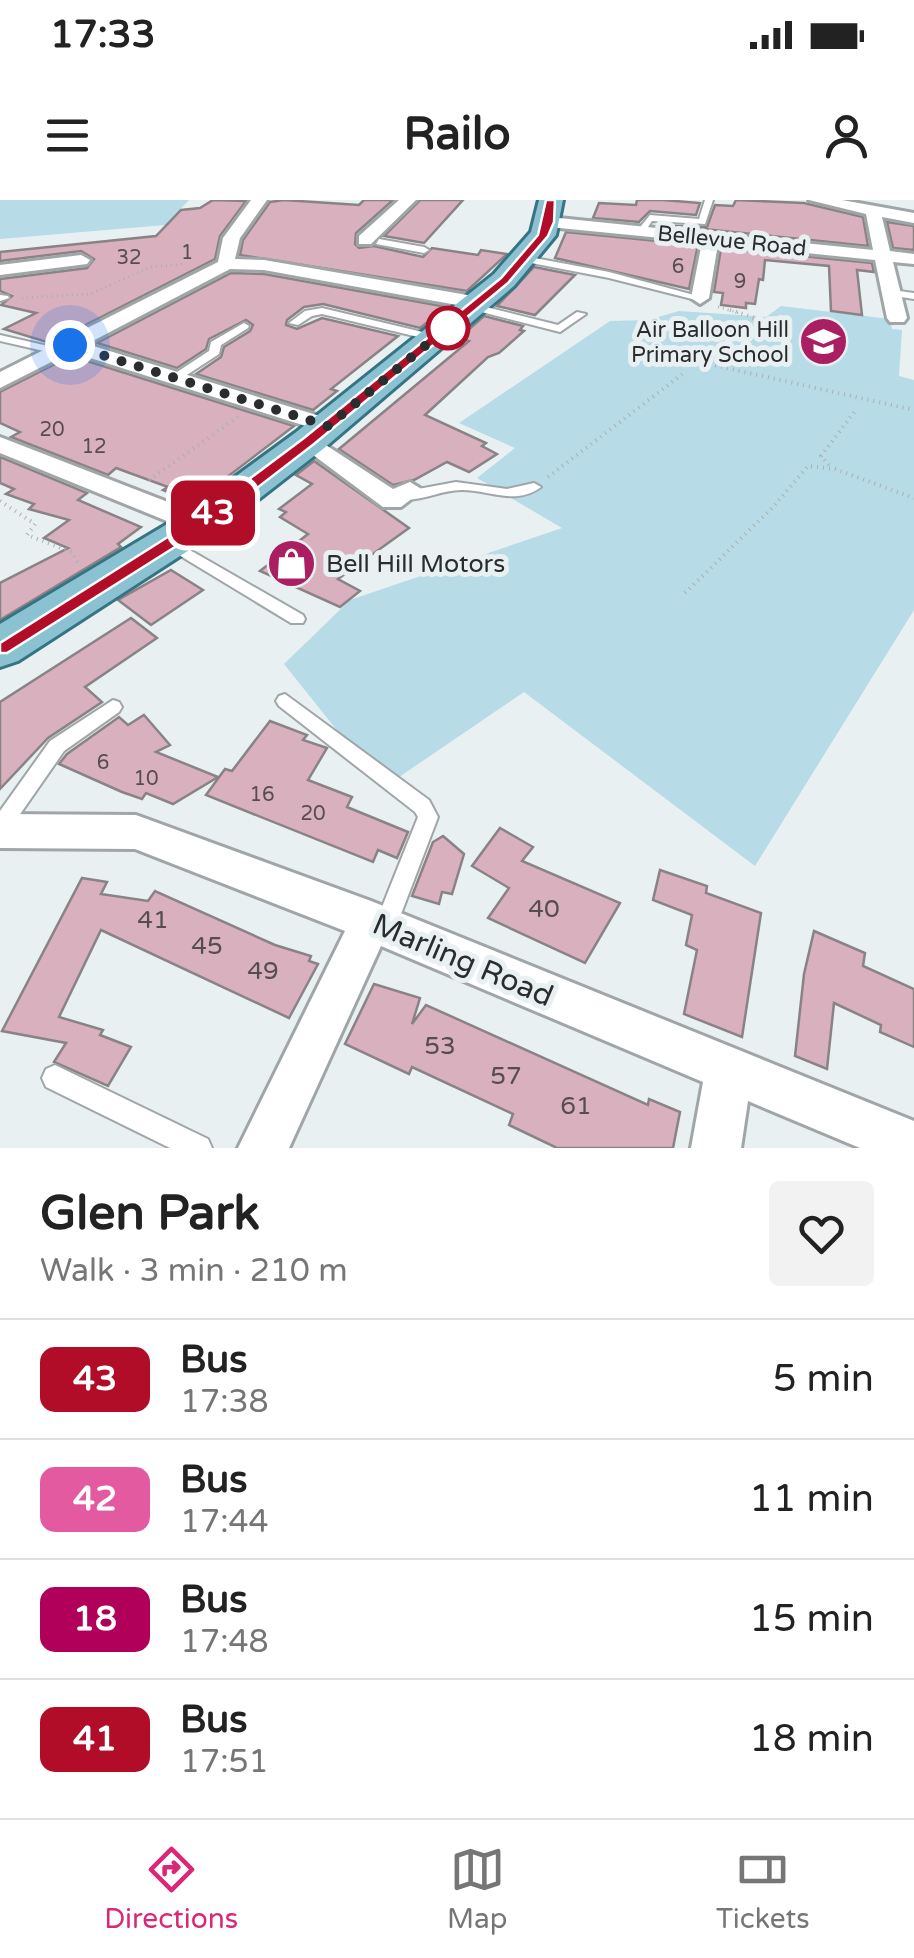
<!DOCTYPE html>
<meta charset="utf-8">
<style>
body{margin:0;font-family:"Varela Round",sans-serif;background:#f2f2f2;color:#222;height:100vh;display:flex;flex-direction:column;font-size:38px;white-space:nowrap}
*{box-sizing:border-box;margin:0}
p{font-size:32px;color:#767676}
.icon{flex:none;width:55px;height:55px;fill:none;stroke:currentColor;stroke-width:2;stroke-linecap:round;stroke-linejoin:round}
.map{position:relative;height:948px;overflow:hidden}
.side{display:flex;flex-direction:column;background:#fff;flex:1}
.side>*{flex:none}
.badge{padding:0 20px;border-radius:15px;font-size:35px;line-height:65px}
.you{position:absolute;width:50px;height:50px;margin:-25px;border:8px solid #fff;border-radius:50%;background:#1a73e8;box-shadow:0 0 0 15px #1a73e833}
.map>.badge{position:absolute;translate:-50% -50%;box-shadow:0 0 0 5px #fff}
.round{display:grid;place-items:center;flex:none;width:105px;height:105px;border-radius:10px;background:#f2f2f2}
.headline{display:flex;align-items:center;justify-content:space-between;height:170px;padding:0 40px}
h1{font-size:48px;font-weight:700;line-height:75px}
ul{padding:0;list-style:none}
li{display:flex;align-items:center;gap:30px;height:120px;padding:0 40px;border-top:2px solid #e0e0e0}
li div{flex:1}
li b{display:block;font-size:38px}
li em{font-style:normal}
li .badge{min-width:110px;font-weight:700;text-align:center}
.status{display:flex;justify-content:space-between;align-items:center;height:70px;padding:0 50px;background:#fff;direction:ltr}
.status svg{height:28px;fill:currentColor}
header{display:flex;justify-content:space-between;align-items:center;height:130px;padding:0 40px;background:#fff;font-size:45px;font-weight:700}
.menu{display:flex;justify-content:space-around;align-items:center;height:140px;border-top:2px solid #e0e0e0;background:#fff;font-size:28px;color:#767676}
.menu a{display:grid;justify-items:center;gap:5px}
.menu .active{color:#db2777}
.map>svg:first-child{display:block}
</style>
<div class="status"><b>17:33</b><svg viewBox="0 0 49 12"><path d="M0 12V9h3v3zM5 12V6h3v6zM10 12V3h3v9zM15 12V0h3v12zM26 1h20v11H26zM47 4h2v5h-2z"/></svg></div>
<header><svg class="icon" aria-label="menu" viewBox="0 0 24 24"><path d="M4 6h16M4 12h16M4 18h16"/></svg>Railo<svg class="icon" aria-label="person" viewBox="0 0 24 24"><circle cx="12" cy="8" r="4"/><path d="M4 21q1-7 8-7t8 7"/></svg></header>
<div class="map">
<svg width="914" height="948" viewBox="0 0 914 948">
<rect width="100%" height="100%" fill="#e9f0f2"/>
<g fill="#b7dbe7">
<path d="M 0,0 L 189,0 L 165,25 L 0,39 Z"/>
<path d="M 781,106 L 890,119 L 892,129 L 902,130 L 899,176 L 914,180 L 914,410 L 755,666 L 524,492 L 383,588 L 284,464 L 350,400 L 562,328 L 477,278 L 515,248 L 459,223 L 610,121 L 648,120 L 679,111 L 766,117 Z"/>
</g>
<g fill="#d9b0bd" stroke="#898385" stroke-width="2.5">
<path d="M 213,0 L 246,1 L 220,36 L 215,59 L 50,143 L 4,129 L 36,113 L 1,105 L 12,96 L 0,91 L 0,79 L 87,68 L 94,59 L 81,51 L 0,61 L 0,52 L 156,36 L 181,10 L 200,8 Z"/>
<path d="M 284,0 L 359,5 L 364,0 L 393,0 L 356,33 L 355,44 L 359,48 L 374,46 L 423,57 L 432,48 L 478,55 L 481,50 L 507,54 L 467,91 L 240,55 L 243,40 L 270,2 Z"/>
<path d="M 420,0 L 463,0 L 424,43 L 384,36 Z"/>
<path d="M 637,0 L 663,0 L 700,3 L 696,15 L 650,11 L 639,22 L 593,18 L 599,3 L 636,5 Z"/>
<path d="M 736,0 L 804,3 L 863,17 L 868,46 L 675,26 L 707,27 L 715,5 L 733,6 Z"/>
<path d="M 887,22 L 914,26 L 914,50 L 893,48 Z"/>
<path d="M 566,32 L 698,45 L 689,89 L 555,58 Z"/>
<path d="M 721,48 L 872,63 L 874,72 L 857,70 L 862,115 L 831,111 L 829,66 L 765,60 L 763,80 L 759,79 L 755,104 L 746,103 L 746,108 L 721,105 L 723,93 L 714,92 Z"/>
<path d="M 534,67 L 575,75 L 535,115 L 497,106 Z"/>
<path d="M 231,73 L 264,74 L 447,107 L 420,128 L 323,104 L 304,107 L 287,120 L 286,125 L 297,129 L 322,118 L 398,136 L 331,189 L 337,191 L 313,210 L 196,174 L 221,157 L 224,147 L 250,131 L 253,125 L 246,120 L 209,139 L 206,149 L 177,168 L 97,143 Z"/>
<path d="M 484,116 L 523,126 L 520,130 L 524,131 L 499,153 L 488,157 L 425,215 L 486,243 L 482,246 L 497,254 L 469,272 L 447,262 L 414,280 L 393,285 L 339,249 L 469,141 L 459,138 Z"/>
<path d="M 71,156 L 294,226 L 193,303 L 163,290 L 168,287 L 116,268 L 108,275 L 11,237 L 20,232 L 0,223 L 0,192 Z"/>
<path d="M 0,257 L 87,293 L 78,300 L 141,327 L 118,344 L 121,347 L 0,420 L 0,383 L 68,348 L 44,338 L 69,320 L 29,309 L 34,304 L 6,294 L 14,289 L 0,283 Z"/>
<path d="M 314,261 L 409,328 L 338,379 L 360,391 L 340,407 L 260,371 L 308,334 L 280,317 L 286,312 L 279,309 L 312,284 L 296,275 Z"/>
<path d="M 171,370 L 203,390 L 151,425 L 118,400 Z"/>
<path d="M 131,418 L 157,438 L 85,487 L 102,502 L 48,538 L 0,589 L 0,502 Z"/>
<path d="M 144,515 L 170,545 L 156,552 L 218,577 L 173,604 L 146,593 L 142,599 L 122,592 L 59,564 L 67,554 L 119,517 L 128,525 Z"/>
<path d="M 270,521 L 307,535 L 303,540 L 327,548 L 308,580 L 352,597 L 347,607 L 408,632 L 397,658 L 378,650 L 373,662 L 206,595 L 225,569 L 232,571 Z"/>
<path d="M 500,628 L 533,647 L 522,661 L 620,703 L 585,763 L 488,718 L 509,688 L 472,666 Z"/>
<path d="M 443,636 L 464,654 L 452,694 L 442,692 L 439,704 L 412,696 L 433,642 Z"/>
<path d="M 660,670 L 707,686 L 706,693 L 761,713 L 742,837 L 684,814 L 697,750 L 686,745 L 692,715 L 653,700 Z"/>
<path d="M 82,678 L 107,682 L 101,694 L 148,701 L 155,691 L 275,745 L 311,756 L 309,761 L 318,764 L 289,818 L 101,730 L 59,817 L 103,830 L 100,835 L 131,847 L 108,886 L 54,862 L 66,843 L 2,831 Z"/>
<path d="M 814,731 L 865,753 L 863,766 L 914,789 L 914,847 L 880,832 L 881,825 L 834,803 L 827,869 L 795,856 L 804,774 Z"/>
<path d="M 374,784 L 420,798 L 412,824 L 426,805 L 648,905 L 649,899 L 680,912 L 673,948 L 557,948 L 509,925 L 513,914 L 412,867 L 409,874 L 345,844 Z"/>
</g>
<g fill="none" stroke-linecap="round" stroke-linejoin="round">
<defs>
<g id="service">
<path d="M 705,0 L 713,0 L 705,24 L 652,21 L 644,33 L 637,31 L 650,15 L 699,19 Z"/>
<path d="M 379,39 L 424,47 L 429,50 L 424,53 L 376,44 Z"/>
<path d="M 524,56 L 609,72 L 705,98 L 700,101 L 609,78 L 521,61 L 519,59 Z"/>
<path d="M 892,90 L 914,93 L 914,99 L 888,95 L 888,91 Z"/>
<path d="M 0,95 L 8,96 L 9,98 L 0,101 Z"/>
<path d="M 474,104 L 558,125 L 577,112 L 586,114 L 560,132 L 470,109 L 470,105 Z"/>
<path d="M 322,108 L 439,136 L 440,138 L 435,141 L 322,114 L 312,116 L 298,125 L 289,123 L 305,111 Z"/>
<path d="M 244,123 L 249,126 L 248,128 L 221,145 L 219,154 L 179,180 L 171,180 L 171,176 L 209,151 L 211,142 Z"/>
<path d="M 0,135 L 61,149 L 63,151 L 57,154 L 0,141 Z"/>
<path d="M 456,282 L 507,289 L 534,283 L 541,287 C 516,306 490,290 462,290 C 439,290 420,303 397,299 L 395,296 L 402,292 Z"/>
<path d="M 169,338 L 303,415 L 305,419 L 303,423 L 291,423 L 164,346 L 162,343 Z"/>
<path d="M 285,494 L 429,600 L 438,617 L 393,735 L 385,738 L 377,735 L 374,727 L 418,617 L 415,612 L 279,506 L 276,501 L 279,496 Z"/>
<path d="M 113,500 L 119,502 L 122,507 L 119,512 L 64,551 L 7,633 L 0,636 L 0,611 L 50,541 Z"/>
<path d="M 55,865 L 208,939 L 212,948 L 170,948 L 46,887 L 42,878 L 46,869 Z"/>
</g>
<g id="minor">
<path d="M 251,0 L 267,0 L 240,38 L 235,59 L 264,60 L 479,97 L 488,103 L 479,109 L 264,70 L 230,69 L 87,144 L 336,221 L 340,226 L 328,233 L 71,152 L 0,188 L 0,172 L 218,62 L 223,38 Z"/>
<path d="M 399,0 L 416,0 L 371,44 L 359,44 L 359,36 Z"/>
<path d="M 809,0 L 842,0 L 914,13 L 914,23 L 882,17 L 890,51 L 914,54 L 914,64 L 893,62 L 907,118 L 904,122 L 890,122 L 887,118 L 875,60 L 718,44 L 709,98 L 700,104 L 691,98 L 702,42 L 549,27 L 541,22 L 549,17 L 873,50 L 866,14 Z"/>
<path d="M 81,55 L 90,60 L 87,64 L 0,75 L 0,65 Z"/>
<path d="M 309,234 L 393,289 L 410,282 L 423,290 L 401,307 L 383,307 L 301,246 L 297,241 L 301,236 Z"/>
<path d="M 0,237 L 209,318 L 213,324 L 199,332 L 189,330 L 0,253 Z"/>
<path d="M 0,614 L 136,615 L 371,701 L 914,921 L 914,948 L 860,948 L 748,901 L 741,948 L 691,948 L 703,882 L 381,746 L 289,948 L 238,948 L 345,731 L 135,649 L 0,648 Z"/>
</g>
<path id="primary" d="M 539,0 L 563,0 L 556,35 L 514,86 L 323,249 L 214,334 L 18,461 L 0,467 L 0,424 L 184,314 L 295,233 L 494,74 L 531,32 Z"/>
</defs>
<use href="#service" stroke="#a0a6a8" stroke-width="4"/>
<use href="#minor" stroke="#a0a6a8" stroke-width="6"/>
<use href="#primary" stroke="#367383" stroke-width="6"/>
<g stroke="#abb0b2" stroke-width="2.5" stroke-dasharray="1 4" stroke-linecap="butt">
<path d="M 22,98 L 91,94 L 150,67 L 182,64"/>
<path d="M 718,107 L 739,113"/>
</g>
<g stroke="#abb0b2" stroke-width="4" stroke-dasharray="1 5" stroke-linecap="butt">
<path d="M 730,110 L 756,118 L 700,162 L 914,210"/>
<path d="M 829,265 L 821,256 L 855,211"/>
<path d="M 548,277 L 684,173"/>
<path d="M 149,280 L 238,217"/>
<path d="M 0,301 L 35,324 L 27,335 L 72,352 L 78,363"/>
<path d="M 685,393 L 774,306 L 808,266 L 835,269 L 914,298"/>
</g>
<use href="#service" fill="#fff" fill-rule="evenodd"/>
<use href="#minor" fill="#fff" fill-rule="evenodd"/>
<use href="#primary" fill="#8ac2d1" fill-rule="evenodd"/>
</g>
<path fill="#b10d28" stroke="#fff" stroke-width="2.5" d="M 546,0 L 555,0 L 554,22 L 548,36 L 508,83 L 314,244 L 205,328 L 7,453 L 0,453 L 0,443 L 193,321 L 304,238 L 501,78 L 538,35 Z"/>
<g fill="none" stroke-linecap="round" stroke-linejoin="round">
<path stroke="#2a2c2d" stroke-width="10" stroke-dasharray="0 18" d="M 70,145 L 328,226 L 454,122 L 448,128"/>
</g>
<defs>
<symbol id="school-disc" viewBox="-11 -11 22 22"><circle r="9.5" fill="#a91f62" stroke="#e9f0f2"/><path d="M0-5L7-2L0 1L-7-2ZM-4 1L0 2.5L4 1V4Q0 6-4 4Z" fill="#fff"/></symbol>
<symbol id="shop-disc" viewBox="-11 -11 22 22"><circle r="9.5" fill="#a91f62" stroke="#e9f0f2"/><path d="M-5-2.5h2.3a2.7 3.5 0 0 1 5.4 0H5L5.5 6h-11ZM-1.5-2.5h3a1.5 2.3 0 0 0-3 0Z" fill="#fff"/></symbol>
</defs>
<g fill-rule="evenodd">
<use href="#school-disc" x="796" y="114" width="55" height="55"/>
<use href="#shop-disc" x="264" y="336" width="55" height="55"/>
</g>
<circle fill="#fff" stroke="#b10d28" stroke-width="5" cx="448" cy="128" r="20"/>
<g text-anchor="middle" stroke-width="10" stroke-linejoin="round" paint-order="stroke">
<g font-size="20" fill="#564d51">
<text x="187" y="59">1</text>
<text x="129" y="64">32</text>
<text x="678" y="73">6</text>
<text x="740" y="88">9</text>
<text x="52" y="236">20</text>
<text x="94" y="253">12</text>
<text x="103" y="569">6</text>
<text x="146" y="585">10</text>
<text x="262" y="601">16</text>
<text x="313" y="620">20</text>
</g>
<g font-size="22" fill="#2a2c2d" stroke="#e9f0f2">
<text transform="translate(732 40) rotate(6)" y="8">Bellevue Road</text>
</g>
<g font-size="22" fill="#2a2c2d" stroke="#e9f0f2" text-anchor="end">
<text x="789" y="137">Air Balloon Hill<tspan x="789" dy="25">Primary School</tspan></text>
</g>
<g font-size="25" fill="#2a2c2d" stroke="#e9f0f2" text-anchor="start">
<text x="326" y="372">Bell Hill Motors</text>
</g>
<g font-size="25" fill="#564d51">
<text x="544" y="717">40</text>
<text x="153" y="728">41</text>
<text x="207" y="754">45</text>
<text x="263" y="779">49</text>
<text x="440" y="854">53</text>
<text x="506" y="884">57</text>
<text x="576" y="914">61</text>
</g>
<g font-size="30" fill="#2a2c2d" stroke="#e9f0f2">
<text transform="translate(463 760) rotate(23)" y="10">Marling Road</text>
</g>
</g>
</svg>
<div class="you" style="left:70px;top:145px"></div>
<b class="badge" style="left:213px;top:313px;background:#b10d28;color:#fff">43</b>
</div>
<section class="side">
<div class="headline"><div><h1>Glen Park</h1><p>Walk · 3 min · 210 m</p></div><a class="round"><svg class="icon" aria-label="heart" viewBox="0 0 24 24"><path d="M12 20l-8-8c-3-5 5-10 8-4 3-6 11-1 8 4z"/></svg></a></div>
<ul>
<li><span class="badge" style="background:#b10d28;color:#fff">43</span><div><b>Bus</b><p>17:38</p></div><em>5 min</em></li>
<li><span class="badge" style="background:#e35aa1;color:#fff">42</span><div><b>Bus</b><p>17:44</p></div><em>11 min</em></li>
<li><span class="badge" style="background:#b10059;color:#fff">18</span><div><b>Bus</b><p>17:48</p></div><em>15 min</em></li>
<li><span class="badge" style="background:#b10d28;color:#fff">41</span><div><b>Bus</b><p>17:51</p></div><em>18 min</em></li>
</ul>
</section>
<nav class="menu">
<a class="active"><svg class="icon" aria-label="directions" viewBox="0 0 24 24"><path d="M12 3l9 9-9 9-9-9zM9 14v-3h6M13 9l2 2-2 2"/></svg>Directions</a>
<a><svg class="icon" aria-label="map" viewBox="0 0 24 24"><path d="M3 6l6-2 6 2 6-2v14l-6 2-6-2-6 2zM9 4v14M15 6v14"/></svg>Map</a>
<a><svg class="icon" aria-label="tickets" viewBox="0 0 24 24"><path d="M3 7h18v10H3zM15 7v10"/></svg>Tickets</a>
</nav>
